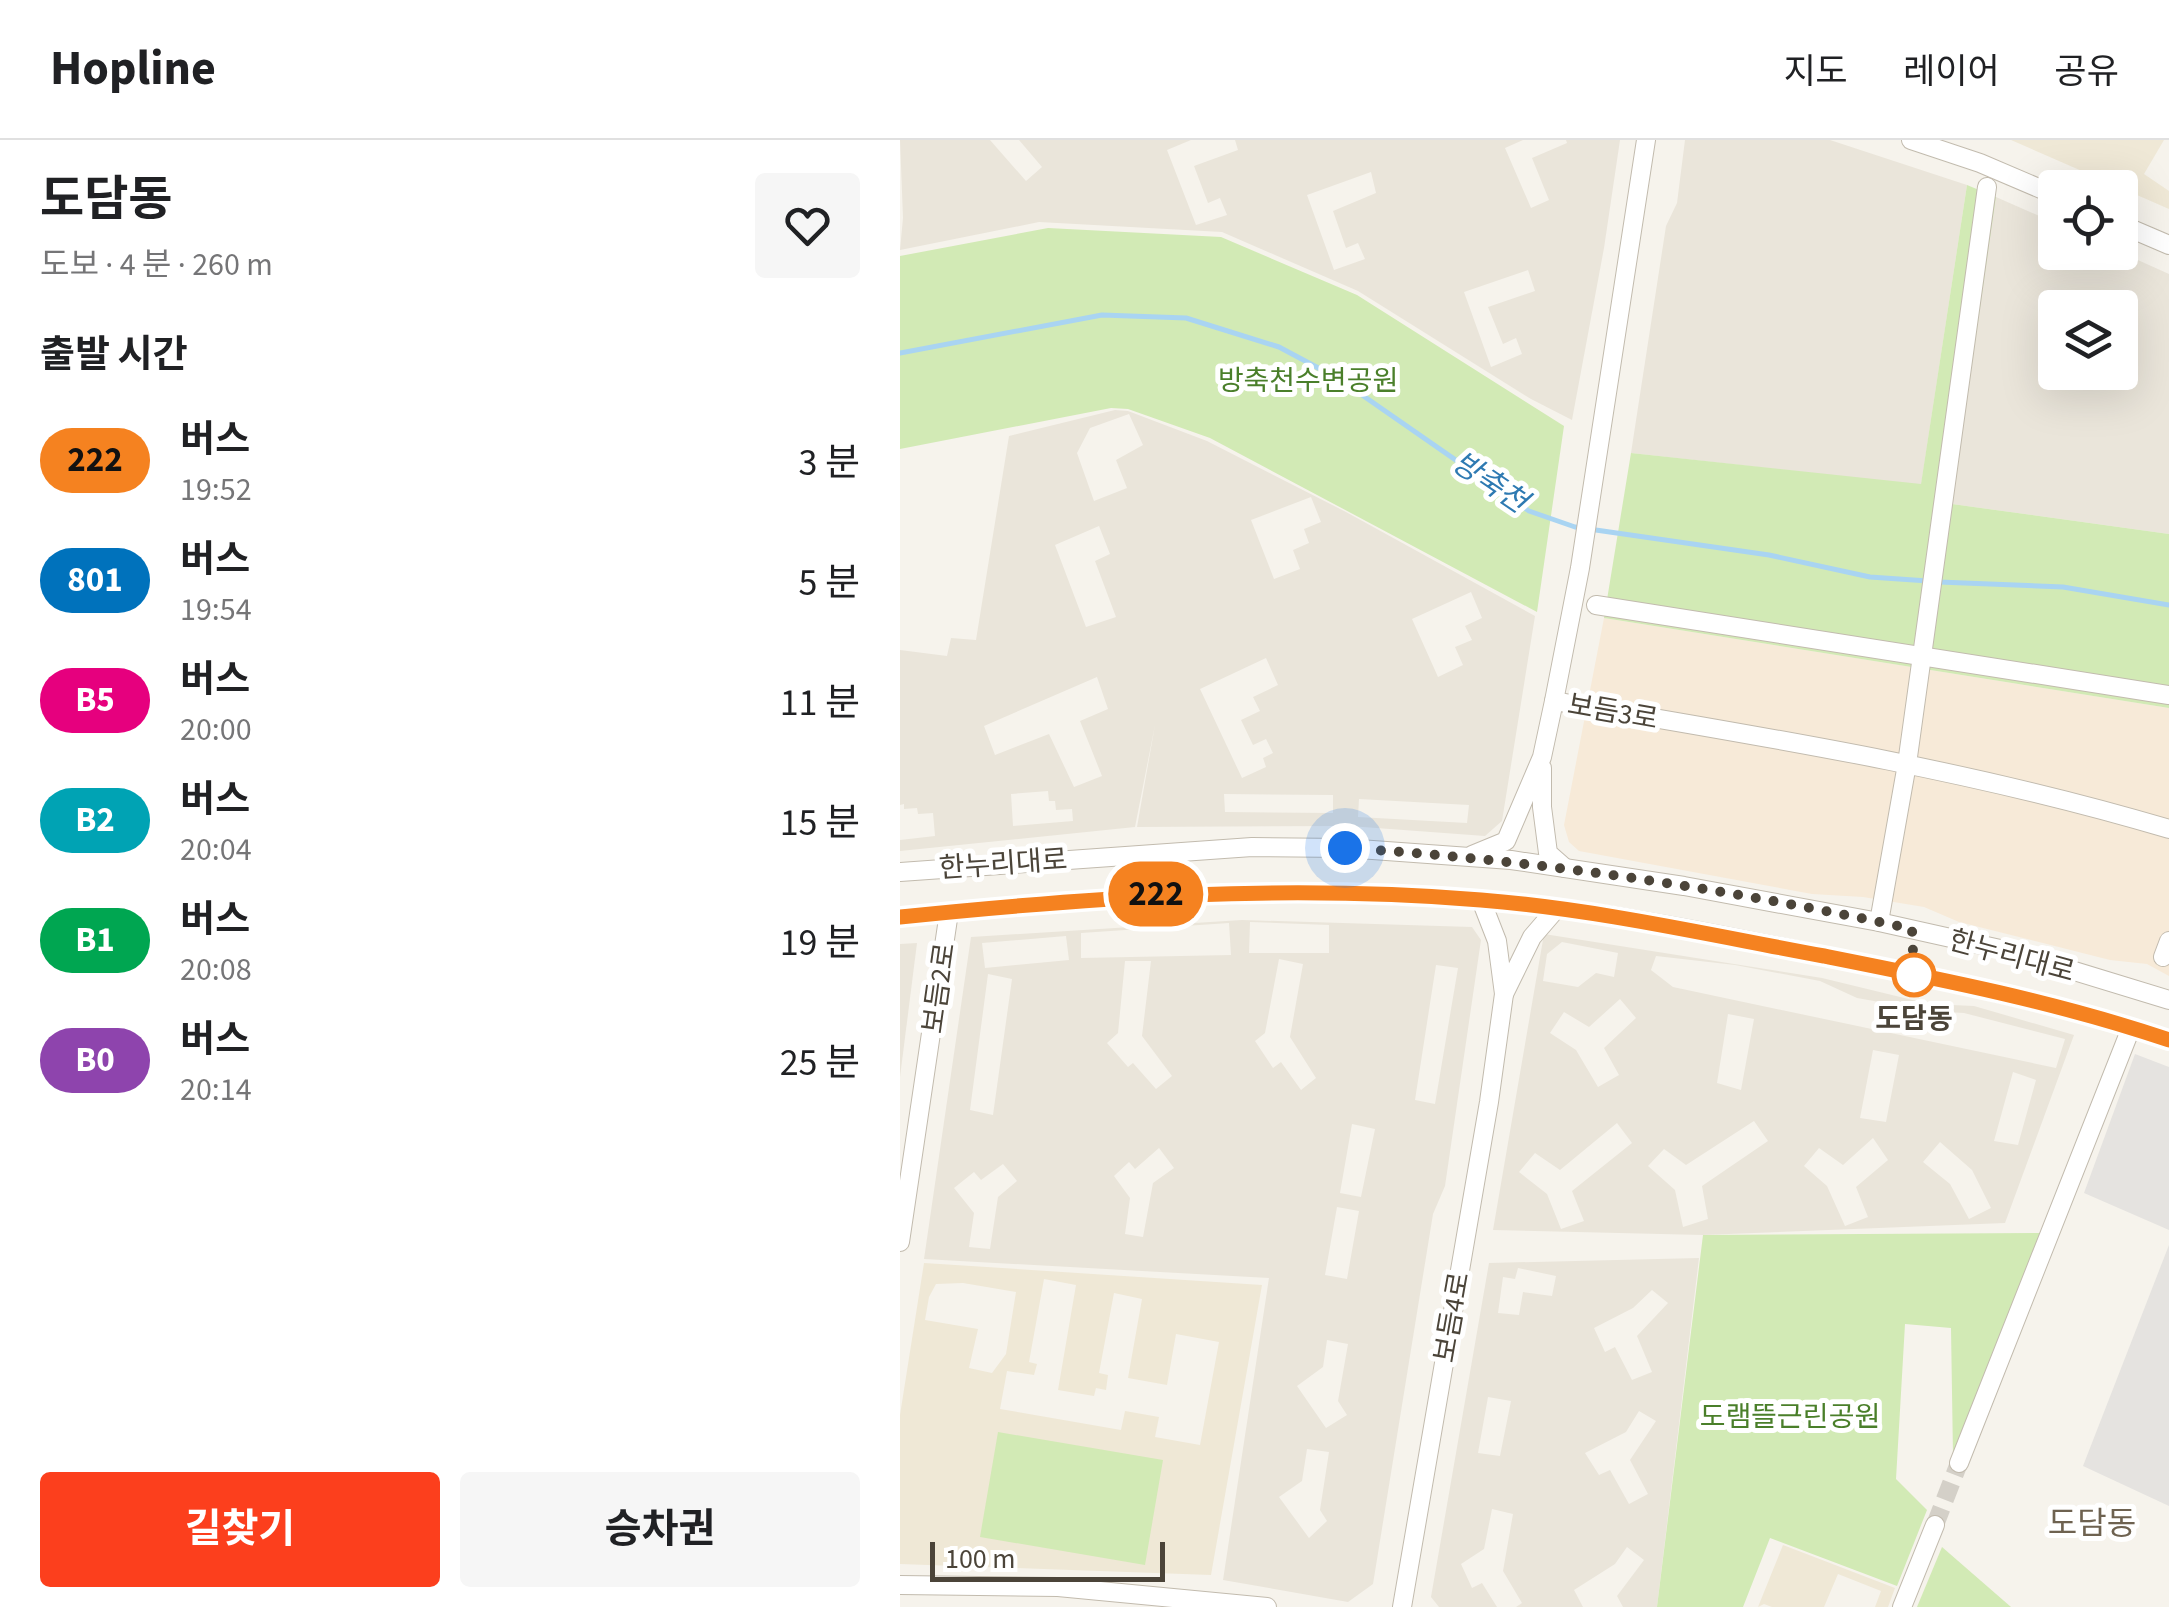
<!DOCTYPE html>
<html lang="ko">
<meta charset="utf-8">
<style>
body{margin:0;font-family:"Source Sans 3","Noto Sans KR",sans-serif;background:#f6f6f6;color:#202124;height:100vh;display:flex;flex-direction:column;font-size:38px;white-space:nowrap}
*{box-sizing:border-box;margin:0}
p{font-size:32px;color:#757577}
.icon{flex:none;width:55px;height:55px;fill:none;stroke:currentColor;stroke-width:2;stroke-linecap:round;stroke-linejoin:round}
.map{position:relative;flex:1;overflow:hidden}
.side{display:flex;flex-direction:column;background:#fff;width:900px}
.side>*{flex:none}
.badge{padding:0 20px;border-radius:32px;font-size:35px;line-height:65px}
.controls{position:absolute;left:1138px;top:30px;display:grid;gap:20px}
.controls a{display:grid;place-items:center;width:100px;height:100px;border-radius:10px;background:#fff;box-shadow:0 10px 40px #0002;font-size:50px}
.scale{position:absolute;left:30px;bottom:25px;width:235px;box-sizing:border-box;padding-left:10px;border:5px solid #4b4439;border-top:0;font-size:28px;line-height:35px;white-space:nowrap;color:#4b4439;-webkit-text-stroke:8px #fff;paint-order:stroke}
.you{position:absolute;width:50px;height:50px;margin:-25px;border:8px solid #fff;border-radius:50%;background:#1a73e8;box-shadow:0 0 0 15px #1a73e833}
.map>.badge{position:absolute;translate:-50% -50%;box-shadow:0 0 0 5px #fff}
h2{padding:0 40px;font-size:38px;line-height:90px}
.round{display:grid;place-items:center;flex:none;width:105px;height:105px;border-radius:10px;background:#f6f6f6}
.head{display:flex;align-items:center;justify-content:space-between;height:170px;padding:0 40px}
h1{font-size:48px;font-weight:700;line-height:75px}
.action{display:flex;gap:20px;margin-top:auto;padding:20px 40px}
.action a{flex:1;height:115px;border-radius:10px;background:#fc3f1d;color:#fff;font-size:40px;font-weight:700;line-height:115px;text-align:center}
.action a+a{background:#f6f6f6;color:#202124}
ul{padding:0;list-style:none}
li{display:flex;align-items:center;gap:30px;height:120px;padding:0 40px}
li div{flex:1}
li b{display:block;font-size:38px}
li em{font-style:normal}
li .badge{min-width:110px;font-weight:700;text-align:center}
header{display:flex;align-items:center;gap:60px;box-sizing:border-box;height:140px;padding:0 50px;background:#fff;border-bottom:2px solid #e0e0e0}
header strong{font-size:48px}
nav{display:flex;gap:55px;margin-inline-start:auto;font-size:35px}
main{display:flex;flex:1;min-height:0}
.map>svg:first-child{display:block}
</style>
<header>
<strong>Hopline</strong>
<nav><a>지도</a><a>레이어</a><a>공유</a></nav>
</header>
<main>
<section class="side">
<div class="head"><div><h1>도담동</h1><p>도보 · 4 분 · 260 m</p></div><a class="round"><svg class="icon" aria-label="heart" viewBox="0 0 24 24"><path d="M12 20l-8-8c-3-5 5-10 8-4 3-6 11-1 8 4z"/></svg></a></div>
<h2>출발 시간</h2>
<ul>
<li><span class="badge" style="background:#f58220;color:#111">222</span><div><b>버스</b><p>19:52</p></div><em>3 분</em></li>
<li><span class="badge" style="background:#0072bc;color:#fff">801</span><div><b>버스</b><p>19:54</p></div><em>5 분</em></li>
<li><span class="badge" style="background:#e6007e;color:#fff">B5</span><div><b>버스</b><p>20:00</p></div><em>11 분</em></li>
<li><span class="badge" style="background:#00a3b4;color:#fff">B2</span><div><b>버스</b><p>20:04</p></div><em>15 분</em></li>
<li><span class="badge" style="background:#00a651;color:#fff">B1</span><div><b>버스</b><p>20:08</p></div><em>19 분</em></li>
<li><span class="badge" style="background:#8e44ad;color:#fff">B0</span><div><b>버스</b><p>20:14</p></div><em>25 분</em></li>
</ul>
<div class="action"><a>길찾기</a><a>승차권</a></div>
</section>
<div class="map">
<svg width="1269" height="1467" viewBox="0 0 1269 1467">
<rect width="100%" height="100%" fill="#f6f3ec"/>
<g fill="#eae5da" fill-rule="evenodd">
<path d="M 0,0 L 90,0 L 126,41 L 142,27 L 119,0 L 291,0 L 267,10 L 296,85 L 327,75 L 320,58 L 308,63 L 294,26 L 338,10 L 335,0 L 623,0 L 605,8 L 631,68 L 649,60 L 632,18 L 667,3 L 666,0 L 720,0 L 704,108 L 672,280 L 631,259 L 458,151 L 322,92 L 139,82 L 0,110 L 3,78 ZM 471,32 L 476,53 L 433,71 L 446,108 L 458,103 L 465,119 L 434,130 L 407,55 ZM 628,130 L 635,151 L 588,167 L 603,204 L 616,198 L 622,214 L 591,227 L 564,152 Z"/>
<path d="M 785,0 L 930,0 L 1067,45 L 1021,345 L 731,313 L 766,86 L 777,63 Z"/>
<path d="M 1096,57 L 1155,83 L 1155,112 L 1220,112 L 1269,134 L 1269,394 L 1052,364 ZM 1155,168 L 1220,168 L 1220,232 L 1155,232 Z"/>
<path d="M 215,270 L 228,271 L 307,301 L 446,372 L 635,476 L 602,681 L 585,696 L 449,686 L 237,687 L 255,585 L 235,687 L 0,711 L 0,700 L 35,696 L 33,673 L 18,674 L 17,668 L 4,669 L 4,664 L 0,665 L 0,510 L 47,516 L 51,498 L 76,500 L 109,296 ZM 229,274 L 243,305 L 216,320 L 227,348 L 194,361 L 177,313 L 190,288 ZM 411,357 L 421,382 L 404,389 L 409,403 L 393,410 L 400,429 L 374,439 L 351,380 ZM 199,386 L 210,414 L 195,421 L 216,477 L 186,487 L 155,405 ZM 571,452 L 582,478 L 565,486 L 572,500 L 555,507 L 563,525 L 538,537 L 512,479 ZM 366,518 L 378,545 L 353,557 L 360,571 L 341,580 L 353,605 L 366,599 L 373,613 L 363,618 L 366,627 L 342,638 L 300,549 ZM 197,537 L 208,569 L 180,581 L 202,636 L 174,647 L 149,594 L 95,615 L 84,586 ZM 148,651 L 149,661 L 155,661 L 156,670 L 172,669 L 173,681 L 113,686 L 111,654 ZM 324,654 L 433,655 L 433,673 L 325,672 ZM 459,659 L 569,665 L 567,683 L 458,677 Z"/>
<path d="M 342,780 L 572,787 L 581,800 L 545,1046 L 533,1074 L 473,1444 L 448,1462 L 323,1440 L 369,1138 L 24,1119 L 71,797 ZM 350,782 L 429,785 L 429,813 L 349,813 ZM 329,783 L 331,815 L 181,818 L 181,793 ZM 166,796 L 169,820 L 85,828 L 82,803 ZM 379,819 L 403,824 L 390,897 L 416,938 L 401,950 L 381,922 L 373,928 L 355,901 L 365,893 ZM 225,821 L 251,821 L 242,896 L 272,936 L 256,949 L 233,923 L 228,927 L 207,903 L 218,893 ZM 536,825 L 558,828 L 535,964 L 515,960 ZM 88,834 L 112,839 L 93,975 L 70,970 ZM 452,984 L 475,989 L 461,1057 L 440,1053 ZM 259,1008 L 274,1028 L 253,1043 L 243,1097 L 225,1094 L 230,1058 L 214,1036 L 229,1022 L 235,1029 ZM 103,1024 L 117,1041 L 98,1057 L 90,1109 L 69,1107 L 74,1073 L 54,1048 L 74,1032 L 81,1040 ZM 437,1067 L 459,1071 L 447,1139 L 425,1135 ZM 427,1200 L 448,1204 L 438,1261 L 447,1275 L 426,1288 L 397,1246 L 423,1227 ZM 407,1309 L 429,1312 L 420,1370 L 427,1381 L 409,1398 L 379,1357 L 402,1341 Z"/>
<path d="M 644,794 L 922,838 L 1029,864 L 1074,866 L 1174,895 L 1105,1083 L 803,1095 L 593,1090 ZM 662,802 L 718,813 L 714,837 L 696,833 L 678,847 L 643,841 L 647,814 ZM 756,816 L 835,825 L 920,841 L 957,858 L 1030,871 L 1064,873 L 1165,899 L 1156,928 L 773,847 L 751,830 ZM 720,859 L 736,878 L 704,908 L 719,935 L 698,947 L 676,910 L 650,893 L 664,872 L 689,887 ZM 828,874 L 854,879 L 841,950 L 817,943 ZM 973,910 L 999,915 L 986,982 L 960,978 ZM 1113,932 L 1136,940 L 1118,1005 L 1094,1001 ZM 854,981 L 868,1001 L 802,1046 L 808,1079 L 783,1087 L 775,1050 L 748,1026 L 764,1009 L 786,1025 ZM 717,983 L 732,1003 L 672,1051 L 684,1081 L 661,1089 L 647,1054 L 619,1032 L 635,1013 L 660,1030 ZM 973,998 L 988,1020 L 956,1047 L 968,1077 L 945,1086 L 927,1046 L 904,1026 L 919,1008 L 943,1025 ZM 1040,1002 L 1072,1030 L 1091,1068 L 1069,1079 L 1050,1044 L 1023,1022 Z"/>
<path d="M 17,803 L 0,937 L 0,804 Z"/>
<path d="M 799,1118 L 757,1467 L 723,1467 L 717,1456 L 744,1420 L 727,1407 L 715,1424 L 674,1450 L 683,1467 L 616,1467 L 622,1463 L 603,1431 L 613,1374 L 592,1369 L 584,1409 L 561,1424 L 572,1448 L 582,1443 L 597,1467 L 539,1467 L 531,1457 L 589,1123 ZM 618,1128 L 656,1136 L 652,1156 L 623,1152 L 619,1175 L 598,1173 L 603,1137 L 615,1139 ZM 752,1150 L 768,1163 L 737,1196 L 752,1232 L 732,1240 L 715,1207 L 705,1212 L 694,1188 L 733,1168 ZM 588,1257 L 611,1261 L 600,1316 L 578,1313 ZM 739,1271 L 756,1281 L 730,1320 L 748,1354 L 729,1364 L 710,1330 L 699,1335 L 685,1313 L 726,1292 Z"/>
</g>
<path fill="#f7ead8" d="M 704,478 L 1269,568 L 1269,836 L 1247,824 L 1210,820 L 1059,782 L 1024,767 L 963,757 L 912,754 L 679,711 L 669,702 L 664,685 Z"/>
<g fill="#efe8d6" fill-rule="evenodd">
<path d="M 1111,0 L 1264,0 L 1244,34 L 1269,51 L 1269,69 Z"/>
<path d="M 24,1123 L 362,1145 L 311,1435 L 0,1424 L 0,1275 ZM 144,1139 L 176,1145 L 158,1250 L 194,1256 L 196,1248 L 206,1250 L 208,1235 L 199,1233 L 214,1153 L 242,1159 L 228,1238 L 267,1245 L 276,1194 L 319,1202 L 300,1305 L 255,1297 L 259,1277 L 225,1271 L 221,1290 L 100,1269 L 107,1231 L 134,1235 L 137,1224 L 129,1222 ZM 63,1143 L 116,1152 L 106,1214 L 92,1233 L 69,1228 L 78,1189 L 25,1180 L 29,1157 L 36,1144 Z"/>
<path d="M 883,1405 L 995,1448 L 988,1467 L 975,1467 L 981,1451 L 938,1434 L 924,1467 L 872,1467 L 864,1464 L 858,1467 Z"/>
</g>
<g fill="#d2eab5">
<path d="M 1067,45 L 1096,57 L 1052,364 L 1269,394 L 1269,568 L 704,478 L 731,313 L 1021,344 Z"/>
<path d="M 148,88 L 321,97 L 457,155 L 664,286 L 637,472 L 310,298 L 228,269 L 211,268 L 0,309 L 0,116 Z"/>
<path d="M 1140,1093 L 1053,1316 L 1051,1188 L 1005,1184 L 996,1339 L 1027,1370 L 997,1446 L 870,1398 L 843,1467 L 757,1467 L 803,1095 Z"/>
<path d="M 98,1292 L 263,1320 L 245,1425 L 80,1397 Z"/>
<path d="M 1042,1407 L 1111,1467 L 1017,1467 Z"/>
</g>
<g fill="#e5e3e0">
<path d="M 1235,914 L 1269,927 L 1269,1090 L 1184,1053 Z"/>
<path d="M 1269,1105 L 1269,1366 L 1183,1326 Z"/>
</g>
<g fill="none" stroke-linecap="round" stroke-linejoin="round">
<g stroke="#a9d4f2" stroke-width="5">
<path d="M 0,213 L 202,175 L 286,178 L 379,207 L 439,239 L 629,371 L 675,387 L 869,415 L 970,437 L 1028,441"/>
<path d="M 1039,442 L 1163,447 L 1269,465"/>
</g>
<path stroke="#d4d0c8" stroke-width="18" stroke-dasharray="18 9" stroke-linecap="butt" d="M 1035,1385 L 1059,1323"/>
<defs>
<g id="minor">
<path d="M 1011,0 L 1080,23 L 1155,55"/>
<path d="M 1220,84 L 1269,105"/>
<path d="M 696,465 L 1269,555"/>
<path d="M 654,561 C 860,596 1068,629 1269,689"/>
<path d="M 642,628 L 642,667 L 648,713 L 665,728"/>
<path d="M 572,715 L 606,701 L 642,617 L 654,561 L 680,428 L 746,0"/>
<path d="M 0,732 L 352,707 L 445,708 L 611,720 L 784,746 L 979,782 L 1109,811 L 1269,860"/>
<path d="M 0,777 C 194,757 386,745 581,760 C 706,770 831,797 954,822 C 1060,844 1166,865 1269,900"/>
<path d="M 979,782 L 1007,624 L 1087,47"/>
<path d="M 1263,817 L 1269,801"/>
<path d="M 604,854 L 632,797 L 657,768"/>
<path d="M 0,1102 L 49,772"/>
<path d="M 1059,1323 L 1231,888"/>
<path d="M 0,1445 L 158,1447 L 367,1467"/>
<path d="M 502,1467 L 589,962 L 604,854 L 597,801 L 581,760"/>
<path d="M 1002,1467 L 1035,1385"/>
</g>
</defs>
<use href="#minor" stroke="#c2bbae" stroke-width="20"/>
<use href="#minor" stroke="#fff" stroke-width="18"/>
</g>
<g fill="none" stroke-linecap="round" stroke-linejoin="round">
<defs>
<path id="line" d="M 0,777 C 194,757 386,744 581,760 C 696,769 810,795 924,816 C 1040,839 1157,862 1269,900"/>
</defs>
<use href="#line" stroke="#fff" stroke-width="22"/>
<use href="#line" stroke="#f58220" stroke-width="15"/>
<path stroke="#4b4439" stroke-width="10" stroke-dasharray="0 18" d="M 445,708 C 636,720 825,748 1012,789 L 1014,835"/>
</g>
<circle fill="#fff" stroke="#f58220" stroke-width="5" cx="1014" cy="835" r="20"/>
<g text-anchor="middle" stroke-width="10" stroke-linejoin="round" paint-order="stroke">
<g font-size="28" fill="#4a7f2a" stroke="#fff">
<text x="408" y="250">방축천수변공원</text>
<text x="890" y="1286">도램뜰근린공원</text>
</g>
<g font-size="28" fill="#4b4439" stroke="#fff">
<text transform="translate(713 571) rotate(10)" y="10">보듬3로</text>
<text transform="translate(103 723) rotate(-4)" y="10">한누리대로</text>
<text transform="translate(1112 815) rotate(15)" y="10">한누리대로</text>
<text transform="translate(38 848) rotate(-82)" y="10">보듬2로</text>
<text transform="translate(551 1177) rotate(-80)" y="10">보듬4로</text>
</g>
<g font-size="28" font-weight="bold" fill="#4b4439" stroke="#fff">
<text x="1014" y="888">도담동</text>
</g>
<g font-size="30" font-style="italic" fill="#2e7ab2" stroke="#fff">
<text transform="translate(590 342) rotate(34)" y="10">방축천</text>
</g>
<g font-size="32" fill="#6e6250" stroke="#fff">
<text x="1192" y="1394">도담동</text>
</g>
</g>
</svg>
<div class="controls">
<a><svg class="icon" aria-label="locate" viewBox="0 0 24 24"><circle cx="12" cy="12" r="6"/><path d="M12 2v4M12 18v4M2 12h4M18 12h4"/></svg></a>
<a><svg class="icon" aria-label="layers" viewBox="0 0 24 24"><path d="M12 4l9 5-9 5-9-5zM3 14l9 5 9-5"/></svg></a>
</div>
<div class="scale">100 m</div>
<div class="you" style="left:445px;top:708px"></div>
<b class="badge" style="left:256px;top:754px;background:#f58220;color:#111">222</b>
</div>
</main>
